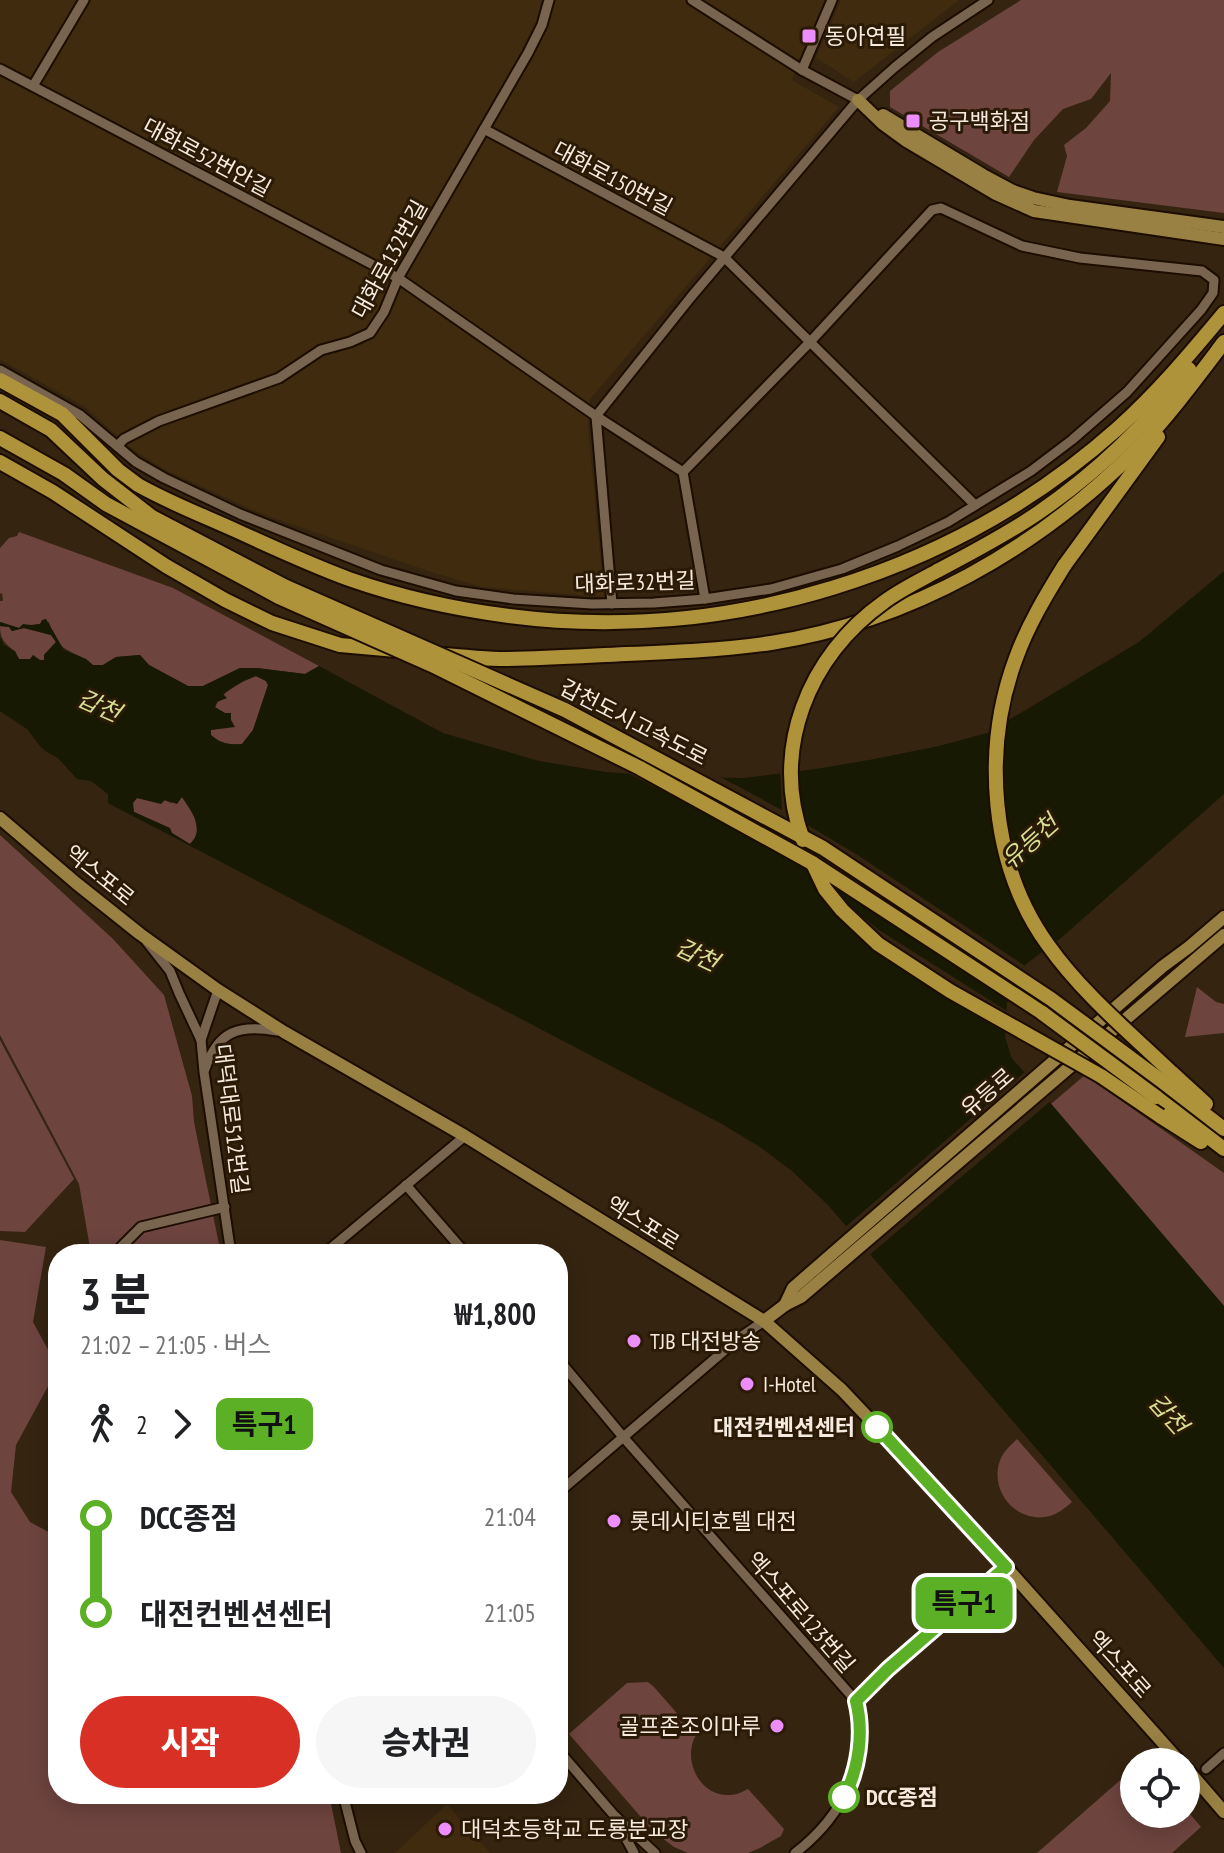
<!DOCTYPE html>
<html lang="ko">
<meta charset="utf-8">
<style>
body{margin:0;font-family:"PT Sans Narrow","Noto Sans KR",sans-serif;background:#f6f6f6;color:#202124;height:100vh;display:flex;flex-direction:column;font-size:30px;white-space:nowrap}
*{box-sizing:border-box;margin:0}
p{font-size:26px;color:#757577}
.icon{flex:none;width:44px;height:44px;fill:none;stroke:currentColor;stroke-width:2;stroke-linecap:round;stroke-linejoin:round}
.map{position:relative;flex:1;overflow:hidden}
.details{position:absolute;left:48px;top:1244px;width:520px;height:560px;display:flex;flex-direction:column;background:#fff;border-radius:32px;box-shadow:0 4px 20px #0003}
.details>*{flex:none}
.badge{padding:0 16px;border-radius:12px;font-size:28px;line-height:52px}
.fabs{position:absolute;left:1120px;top:1748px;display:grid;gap:16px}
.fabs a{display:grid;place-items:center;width:80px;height:80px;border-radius:50%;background:#fff;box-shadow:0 4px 20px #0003;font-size:40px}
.map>.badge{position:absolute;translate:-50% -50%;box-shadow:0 0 0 4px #fff}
.legs{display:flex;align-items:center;gap:12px;height:88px;padding:0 32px;font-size:26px}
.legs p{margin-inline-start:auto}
.headline{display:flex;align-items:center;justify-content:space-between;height:136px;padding:0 32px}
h1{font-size:44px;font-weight:800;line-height:60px}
.action{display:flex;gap:16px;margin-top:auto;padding:16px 32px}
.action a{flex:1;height:92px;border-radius:48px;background:#d93025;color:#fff;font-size:32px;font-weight:800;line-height:92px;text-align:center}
.action a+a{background:#f6f6f6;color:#202124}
ul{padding:0 32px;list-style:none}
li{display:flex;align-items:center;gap:28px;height:96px;font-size:30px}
li i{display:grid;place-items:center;width:12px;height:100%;margin:0 10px;background:currentColor}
li i::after{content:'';width:20px;height:20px;margin:-10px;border:6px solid;border-radius:50%;background:#fff}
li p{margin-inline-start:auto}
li:first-child i{background:linear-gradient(#0000 50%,currentColor 0)}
li:last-child i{background:linear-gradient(currentColor 50%,#0000 0)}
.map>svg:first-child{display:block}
</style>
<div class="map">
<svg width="1224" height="1853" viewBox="0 0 1224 1853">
<rect width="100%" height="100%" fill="#352410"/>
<g fill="#402b0f">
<path d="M 0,0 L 825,0 L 792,80 L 839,107 L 590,399 L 588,426 L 604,597 L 482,587 L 428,571 L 262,514 L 165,470 L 132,449 L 85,407 L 0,359 Z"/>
<path d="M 841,0 L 959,0 L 854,82 L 816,58 Z"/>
<path d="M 447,1804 L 490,1853 L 395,1853 Z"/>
</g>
<g fill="#6e443f">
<path d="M 1021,0 L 1224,0 L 1224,213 L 1057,192 L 1067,156 L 1064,145 L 1086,128 L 1110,101 L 1111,73 L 1091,99 L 1063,109 L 1034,140 L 1009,177 L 890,107 L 890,91 L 938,52 Z"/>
<path d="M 19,532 L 173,588 L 319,666 L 305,674 L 257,668 L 240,668 L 203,686 L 188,686 L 149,665 L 140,655 L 116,657 L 103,665 L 93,665 C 73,648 57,655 49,622 L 19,628 L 0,622 L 0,601 L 3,601 L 2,593 L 0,594 L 0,548 L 9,538 L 17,536 Z"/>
<path d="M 0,626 L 9,627 L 12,631 L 24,628 L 51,635 L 56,642 L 44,655 L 44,660 L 19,659 C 11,643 0,646 0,626 Z"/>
<path d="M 256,676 L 266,681 L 268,685 L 253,730 L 242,744 C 229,745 221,744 211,735 L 211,730 L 216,729 L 225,713 L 215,708 C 221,691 240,683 256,676 Z"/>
<path d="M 182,797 L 195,817 L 198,834 L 190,844 L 172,833 L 169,828 L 134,812 L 132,803 L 137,798 L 161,803 L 164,800 L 171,803 Z"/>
<path d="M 0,835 L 113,939 L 164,995 L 192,1096 L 194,1122 L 221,1254 L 91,1254 L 79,1184 L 0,1035 Z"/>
<path d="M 1197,987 L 1216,1002 L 1224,1004 L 1224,1033 L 1185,1037 Z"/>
<path d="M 0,1040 L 74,1179 L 25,1232 L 0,1231 Z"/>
<path d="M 1085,1075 L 1224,1173 L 1224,1306 L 1051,1104 Z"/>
<path d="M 0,1240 L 46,1247 L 33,1322 L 58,1368 L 16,1445 L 11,1492 L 30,1522 L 58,1537 L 58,1794 L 329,1794 L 341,1853 L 0,1853 Z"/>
<path d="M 1017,1439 L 1072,1502 C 1065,1508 1059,1513 1050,1516 C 1017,1525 987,1490 1001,1458 C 1004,1451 1011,1445 1017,1439 Z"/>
<path d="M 648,1682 L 654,1687 L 696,1735 C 682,1759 699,1797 730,1795 C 736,1795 742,1792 748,1789 L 784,1829 L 781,1836 L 760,1848 L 748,1853 L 688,1853 L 674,1847 L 653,1831 L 569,1734 L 627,1683 Z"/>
<path d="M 1134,1768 L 1134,1814 L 1186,1814 L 1186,1809 L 1201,1827 L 1172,1853 L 1037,1853 Z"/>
</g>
<path fill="#171902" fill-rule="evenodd" d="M 1224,571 L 1224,794 L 1061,938 L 1026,964 L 1007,1003 L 1005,1036 L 1011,1057 L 1224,1306 L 1224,1668 L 828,1205 L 792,1171 L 760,1147 L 722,1124 L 108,803 L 108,794 L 91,781 L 77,779 L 58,758 L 45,751 L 40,746 L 27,729 L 0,711 L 0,637 L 4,645 L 15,651 L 19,659 L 30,659 L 33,655 L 40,660 L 44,660 L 44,655 L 56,642 L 51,635 L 24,628 L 12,631 L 9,627 L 0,626 L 0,622 L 19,628 L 23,624 L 31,625 L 40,624 L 42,620 L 46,619 L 64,650 L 86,659 L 93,665 L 103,665 L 116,657 L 140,655 L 149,665 L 188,686 L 203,686 L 240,668 L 257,668 L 305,674 L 319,666 L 443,733 L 539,761 L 606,772 L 671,777 L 744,778 L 816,769 L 869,760 L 939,746 L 987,733 L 1139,642 ZM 256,676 L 266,681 L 268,685 L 253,730 L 242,744 C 229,745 221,744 211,735 L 211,730 L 235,727 L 231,720 L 231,713 L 225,713 L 215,707 L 217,702 L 227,698 L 223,694 L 243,681 ZM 182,797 C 192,811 205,830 190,844 L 172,833 L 170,828 L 134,812 L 133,803 L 137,798 L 161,804 L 165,800 L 177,804 Z"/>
<g fill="#352410">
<path d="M 795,768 L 799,820 L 856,854 L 1028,968 L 1012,1002 L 856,898 L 830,883 L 855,911 L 879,930 L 1010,1013 L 1010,1027 L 877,943 L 809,871 L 741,831 L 620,769 L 671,773 L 713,773 L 782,810 L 780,769 Z"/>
<path d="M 1027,1070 L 1052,1100 L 867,1257 L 843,1229 Z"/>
</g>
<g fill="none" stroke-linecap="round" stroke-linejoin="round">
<defs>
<g id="minor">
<path d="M 692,0 L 802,70 L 858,100"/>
<path d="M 0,69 L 398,278 L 596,416 L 683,472 L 810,342 L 932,210 L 941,208 L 1022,246 L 1080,258 L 1202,271 L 1214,280 L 1213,293 L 1201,310 L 1127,392 L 1072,440 L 1031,471 L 948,522 L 898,546 L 842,569 L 771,589 L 705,599 L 654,603 L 592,604 L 513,599 L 456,591 L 381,570 L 240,514 L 164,478 L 136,462 L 80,415 L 0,370"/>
<path d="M 802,70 L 832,0"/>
<path d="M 33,86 L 84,0"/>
<path d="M 484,129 L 724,257 L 975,505"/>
<path d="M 117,446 L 124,439 L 159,421 L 279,378 L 321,350 L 350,342 L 370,333 L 384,312 L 398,278 L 528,53 L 542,25 L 549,0"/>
<path d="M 683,472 L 705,599"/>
<path d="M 612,604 L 596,416 L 691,297 L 858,100 L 895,67 L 932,37 L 988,0"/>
<path d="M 147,942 L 170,971 L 179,993 L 201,1040"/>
<path d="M 218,990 L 201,1040 L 204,1072 L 231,1254"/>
<path d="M 205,1069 C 218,1031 239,1024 277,1031"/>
<path d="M 406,1185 L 466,1254"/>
<path d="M 114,1254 L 141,1227 L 225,1207"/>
<path d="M 324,1254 L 465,1136"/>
<path d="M 558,1359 L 624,1438 L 856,1701 C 873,1760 841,1818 795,1853"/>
<path d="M 558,1493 L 739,1338 L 764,1321"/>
<path d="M 856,1701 L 888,1669 L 1006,1567"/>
<path d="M 558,1750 L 613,1814 L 655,1853"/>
<path d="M 1206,1769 L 1224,1753"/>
<path d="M 343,1794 L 355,1841 L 361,1853"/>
<path d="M 616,1820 L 634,1853"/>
</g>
<g id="major">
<path d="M 858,100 L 883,124 L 905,140 L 996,194 L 1034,211 L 1224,239"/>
<path d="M 883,115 L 983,175 L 1013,191 L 1033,198 L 1070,206 L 1224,227"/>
<path d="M 0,818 L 76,883 L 140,934 L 218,990 L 284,1032 L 465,1136 L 764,1321 L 842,1390 L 877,1427 L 1006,1567 L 1180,1762"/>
<path d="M 785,1305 L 793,1288 L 1162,967 L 1189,947 L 1224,917"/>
<path d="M 764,1321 L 785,1305 L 801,1297 L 1224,935"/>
<path d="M 1186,1768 L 1224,1812"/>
</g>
<g id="highway">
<path d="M 0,380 L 62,414 L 118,470 L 138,485 C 170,503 204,516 237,531 C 274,548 311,565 349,579 C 400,597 455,609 509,616 C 726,644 953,575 1117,429 C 1157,393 1190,354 1224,313"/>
<path d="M 0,401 L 51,430 L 103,479 L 152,517 L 286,587"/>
<path d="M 0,438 L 64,474 L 106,504 L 279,597"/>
<path d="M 0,462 L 53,492 L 166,566 L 225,600 L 272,623 L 340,645 L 396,650"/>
<path d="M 1064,566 L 1158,437"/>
<path d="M 937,571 C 971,553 1006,535 1038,513 C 1096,473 1147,425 1189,369"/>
<path d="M 444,655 C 462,656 481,659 499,659 C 541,659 584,656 626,654 C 675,652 723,650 771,643 C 911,621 1037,549 1136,450 C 1168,417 1196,379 1224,342"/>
<path d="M 1171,1072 L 1206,1104"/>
<path d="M 1163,1082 L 1224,1129"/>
<path d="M 1156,1097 L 1224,1149"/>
<path d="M 1160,1116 L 1201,1142"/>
</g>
</defs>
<use href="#minor" stroke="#1c0d00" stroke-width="13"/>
<use href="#major" stroke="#1c0d00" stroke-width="16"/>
<use href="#highway" stroke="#1c0d00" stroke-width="18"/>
<use href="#minor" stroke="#79654f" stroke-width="9"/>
<use href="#major" stroke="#998143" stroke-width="12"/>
<use href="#highway" stroke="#ae933b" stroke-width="14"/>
<defs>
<g id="highway-bridge">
<path d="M 1064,566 C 1046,595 1028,625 1016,658 C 982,749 990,865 1048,945 C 1082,993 1128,1031 1171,1072"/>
<path d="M 286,587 L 565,710 L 823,848 L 1051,999 L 1163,1082"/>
<path d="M 279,597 L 432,665 L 640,768 L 814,864 L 1041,1012 L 1156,1097"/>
<path d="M 803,840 C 770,750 808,656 884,602 C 900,590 919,581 937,571"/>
<path d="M 814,866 L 825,889 L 842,910 L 878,944 L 950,991 L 1101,1076 L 1160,1116"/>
</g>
</defs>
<use href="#highway-bridge" stroke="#1c0d00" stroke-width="18" stroke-linecap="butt"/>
<use href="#highway-bridge" stroke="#ae933b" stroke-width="14"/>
</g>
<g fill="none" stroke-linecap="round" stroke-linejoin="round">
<defs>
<path id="line-1" d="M 844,1797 C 859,1769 864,1732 856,1701 L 888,1669 L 1006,1567 L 877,1427"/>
</defs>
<use href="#line-1" stroke="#fff" stroke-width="18"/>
<use href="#line-1" stroke="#5bb025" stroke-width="12"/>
</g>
<g fill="#eb8dfb" stroke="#2b1b06" stroke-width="3">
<rect x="801" y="28" width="16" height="16" rx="4"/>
<rect x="905" y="113" width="16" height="16" rx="4"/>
<circle cx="634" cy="1341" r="8"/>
<circle cx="747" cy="1384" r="8"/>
<circle cx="614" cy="1521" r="8"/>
<circle cx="777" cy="1726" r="8"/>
<circle cx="445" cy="1829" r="8"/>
</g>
<g fill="#fff" stroke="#5bb025" stroke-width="4">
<circle cx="877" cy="1427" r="14"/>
<circle cx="844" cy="1797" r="14"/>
</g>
<g text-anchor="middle" stroke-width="6" stroke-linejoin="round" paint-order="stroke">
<g font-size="22" fill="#f5eadd" stroke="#2b1b06" text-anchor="start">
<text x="825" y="44">동아연필</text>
<text x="929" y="129">공구백화점</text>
<text x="650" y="1349">TJB 대전방송</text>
<text x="763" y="1392">I-Hotel</text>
<text x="630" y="1529">롯데시티호텔 대전</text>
<text x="761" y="1734" text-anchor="end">골프존조이마루</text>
<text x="461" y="1837">대덕초등학교 도룡분교장</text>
</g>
<g font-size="22" fill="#f5eadd" stroke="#2b1b06">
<text transform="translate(207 157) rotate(28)" y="8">대화로52번안길</text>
<text transform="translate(613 178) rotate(28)" y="8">대화로150번길</text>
<text transform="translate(389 259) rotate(-61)" y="8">대화로132번길</text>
<text transform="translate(635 582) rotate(-2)" y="8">대화로32번길</text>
<text transform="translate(634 722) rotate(27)" y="8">갑천도시고속도로</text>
<text transform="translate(100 875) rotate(39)" y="8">엑스포로</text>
<text transform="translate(987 1092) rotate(-41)" y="8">유등로</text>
<text transform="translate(232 1119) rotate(83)" y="8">대덕대로512번길</text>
<text transform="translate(643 1223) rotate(32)" y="8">엑스포로</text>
<text transform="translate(801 1612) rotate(49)" y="8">엑스포로123번길</text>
<text transform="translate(1120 1664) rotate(48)" y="8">엑스포로</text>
</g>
<g font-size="22" font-weight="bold" fill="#f5eadd" stroke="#2b1b06" text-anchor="end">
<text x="855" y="1435">대전컨벤션센터</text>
<text x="866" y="1805" text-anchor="start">DCC종점</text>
</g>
<g font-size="24" font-style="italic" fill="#d6df93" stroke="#2b1b06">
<text transform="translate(99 706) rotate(24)" y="8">갑천</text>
<text transform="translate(1030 842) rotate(-42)" y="8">유등천</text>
<text transform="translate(697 955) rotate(25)" y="8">갑천</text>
<text transform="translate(1168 1414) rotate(48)" y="8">갑천</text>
</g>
</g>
</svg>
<div class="fabs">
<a><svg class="icon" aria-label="locate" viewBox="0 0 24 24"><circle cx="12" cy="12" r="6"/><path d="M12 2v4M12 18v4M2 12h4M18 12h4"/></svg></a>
</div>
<b class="badge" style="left:964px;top:1603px;background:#5bb025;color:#111">특구1</b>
<section class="details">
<div class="headline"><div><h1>3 분</h1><p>21:02 – 21:05 · 버스</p></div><b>₩1,800</b></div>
<div class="legs"><svg class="icon" aria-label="walk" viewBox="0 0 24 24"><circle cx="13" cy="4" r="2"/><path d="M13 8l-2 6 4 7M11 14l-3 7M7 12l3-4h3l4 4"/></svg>2<svg class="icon" aria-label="forward" viewBox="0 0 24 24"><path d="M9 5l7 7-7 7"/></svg><b class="badge" style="background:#5bb025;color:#111">특구1</b></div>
<ul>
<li><i style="color:#5bb025"></i><b>DCC종점</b><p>21:04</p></li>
<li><i style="color:#5bb025"></i><b>대전컨벤션센터</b><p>21:05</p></li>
</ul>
<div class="action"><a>시작</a><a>승차권</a></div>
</section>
</div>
